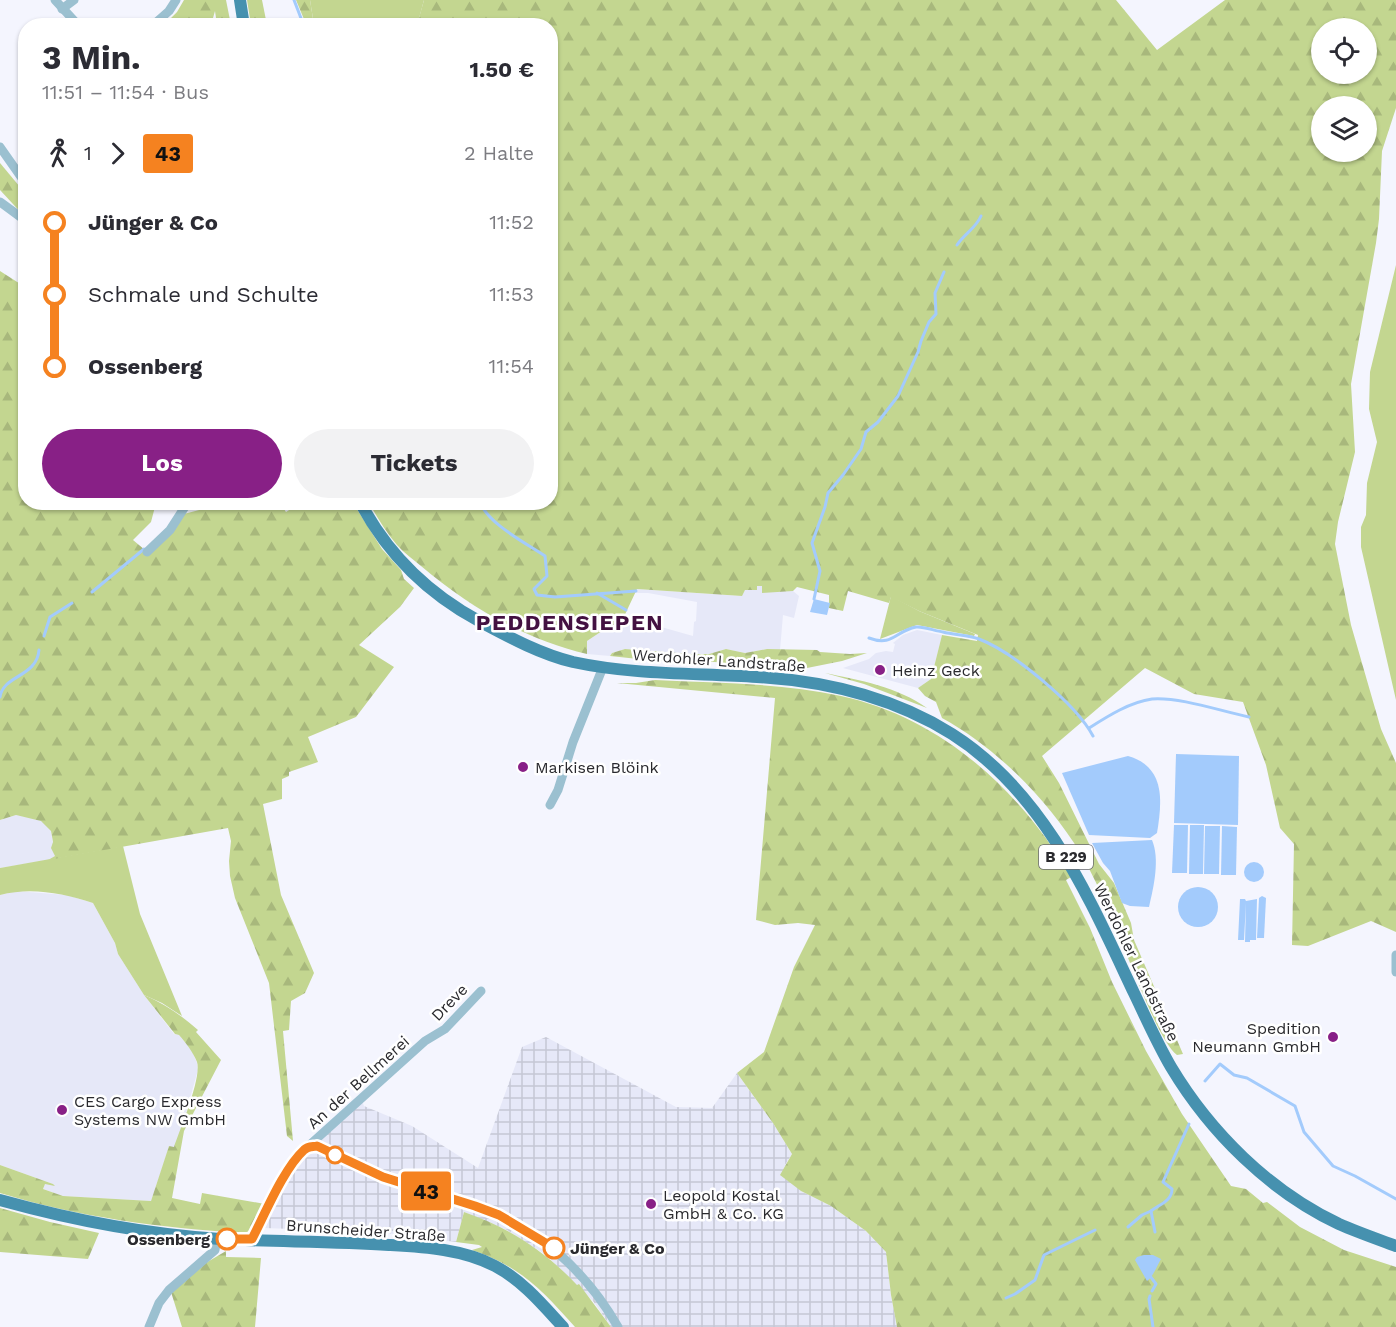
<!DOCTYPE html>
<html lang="de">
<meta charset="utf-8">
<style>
body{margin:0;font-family:"Work Sans",sans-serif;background:#f2f2f3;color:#2b2b33;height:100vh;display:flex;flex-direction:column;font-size:22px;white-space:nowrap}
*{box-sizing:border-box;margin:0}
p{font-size:20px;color:#7c7c81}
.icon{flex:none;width:33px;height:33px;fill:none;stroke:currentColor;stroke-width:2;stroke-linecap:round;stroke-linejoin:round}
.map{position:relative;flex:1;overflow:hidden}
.panel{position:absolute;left:18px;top:18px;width:540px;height:492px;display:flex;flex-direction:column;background:#fff;border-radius:24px;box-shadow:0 2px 4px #0004}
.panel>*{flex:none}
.badge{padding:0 12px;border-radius:4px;font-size:21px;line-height:39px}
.tools{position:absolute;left:1311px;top:18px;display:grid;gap:12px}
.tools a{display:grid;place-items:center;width:66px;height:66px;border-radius:50%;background:#fff;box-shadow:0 2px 4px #0004;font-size:30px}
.map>.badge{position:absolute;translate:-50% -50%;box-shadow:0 0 0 3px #fff}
.legs{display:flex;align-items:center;gap:9px;height:66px;padding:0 24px;font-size:20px}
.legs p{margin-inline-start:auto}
.overview{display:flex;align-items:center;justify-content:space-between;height:102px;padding:0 24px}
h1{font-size:33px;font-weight:700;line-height:45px}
.primary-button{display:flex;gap:12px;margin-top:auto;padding:12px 24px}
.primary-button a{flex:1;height:69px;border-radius:36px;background:#882086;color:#fff;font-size:24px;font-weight:700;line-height:69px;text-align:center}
.primary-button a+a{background:#f2f2f3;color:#2b2b33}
ul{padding:0 24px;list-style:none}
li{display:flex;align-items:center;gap:21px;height:72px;font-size:22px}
li i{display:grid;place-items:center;width:9px;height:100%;margin:0 8px;background:currentColor}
li i::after{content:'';width:15px;height:15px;margin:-8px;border:4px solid;border-radius:50%;background:#fff}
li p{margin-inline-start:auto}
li:first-child i{background:linear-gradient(#0000 50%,currentColor 0)}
li:last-child i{background:linear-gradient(currentColor 50%,#0000 0)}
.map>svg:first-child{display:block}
</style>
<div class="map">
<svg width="1396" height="1327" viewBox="0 0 1396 1327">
<defs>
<pattern id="industrial-grid" width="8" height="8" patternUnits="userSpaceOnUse" patternTransform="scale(1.5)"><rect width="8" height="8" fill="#e6e8f8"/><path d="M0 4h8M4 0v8" fill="none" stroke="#c5c7d5"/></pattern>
<pattern id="forest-firs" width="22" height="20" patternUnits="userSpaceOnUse" patternTransform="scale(1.5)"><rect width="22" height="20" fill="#c3d690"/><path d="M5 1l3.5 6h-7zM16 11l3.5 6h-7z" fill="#a8b87c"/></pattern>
</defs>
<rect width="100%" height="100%" fill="#f4f5fe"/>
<g fill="#e6e8f8">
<path d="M 757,586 L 762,586 L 762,592 L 793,591 L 799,596 L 794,618 L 783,615 L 780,650 L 767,649 L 745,653 L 726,649 L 709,654 L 671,654 L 625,649 L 612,653 L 610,656 L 587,654 L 587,641 L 608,627 L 620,625 L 624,616 L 634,619 L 634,625 L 647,626 L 647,623 L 693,636 L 694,622 L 696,621 L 697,602 L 648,593 L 634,593 L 637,589 L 741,596 L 745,590 L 756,590 Z"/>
<path d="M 917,630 L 942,635 L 931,679 L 918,688 L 843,668 L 869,659 L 876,653 L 886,651 L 893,652 L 895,644 L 893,643 L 903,635 Z"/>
<path d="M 16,815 L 41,820 L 51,831 L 55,856 L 48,860 L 0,868 L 0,820 Z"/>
<path d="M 16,891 L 67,895 L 93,903 L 115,943 L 118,954 L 144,995 L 174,1034 L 179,1035 L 192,1051 L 197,1063 L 198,1070 L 181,1130 L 174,1148 L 169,1147 L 151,1201 L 63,1196 L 43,1189 L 45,1183 L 53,1184 L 0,1165 L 0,895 Z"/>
</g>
<path fill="url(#industrial-grid)" d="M 546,1037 L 676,1107 L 712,1108 L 737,1073 L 773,1123 L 792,1154 L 785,1165 L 801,1191 L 831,1206 L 866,1231 L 886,1252 L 891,1295 L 897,1327 L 611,1327 L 593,1301 L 546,1255 L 507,1230 L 464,1212 L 456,1242 L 379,1232 L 264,1228 L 274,1208 L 277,1197 L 305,1155 L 362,1101 L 364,1106 L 412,1126 L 478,1168 L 522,1047 Z"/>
<g fill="#c3d690">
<path d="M 310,0 L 424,0 L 417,26 L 314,25 Z"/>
<path d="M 1396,265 L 1396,700 L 1361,547 L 1361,527 L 1366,515 L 1367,483 L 1377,442 L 1369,409 L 1370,372 Z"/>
<path d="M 891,596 L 919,611 L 975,634 L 974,636 L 917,625 L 880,639 Z"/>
<path d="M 123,846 L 140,914 L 182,1016 L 162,1003 L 144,995 L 118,954 L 115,943 L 93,903 C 62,893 31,887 0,895 L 0,868 Z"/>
</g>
<g fill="url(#forest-firs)" fill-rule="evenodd">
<path d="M 184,0 L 226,0 L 231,25 L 217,25 L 215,11 L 211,25 L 164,25 L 177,12 Z"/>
<path d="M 247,0 L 262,0 L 267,25 L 251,25 Z"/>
<path d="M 296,0 L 310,0 L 314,25 L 304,25 L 306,24 Z"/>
<path d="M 424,0 L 1116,0 L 1157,50 L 1225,0 L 1396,0 L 1396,108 L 1382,151 L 1379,219 L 1376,243 L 1351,384 L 1355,452 L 1338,522 L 1335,544 L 1351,625 L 1381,729 L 1396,763 L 1396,932 L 1371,921 L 1308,946 L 1292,945 L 1294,844 L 1280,828 L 1266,765 L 1243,702 L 1194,694 L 1145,668 L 1042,756 L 1059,783 L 1099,864 L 1114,883 L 1131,923 L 1134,940 L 1183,1054 L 1177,1055 C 1162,1044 1141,989 1133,970 C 1117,932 1102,890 1081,854 C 1047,799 998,749 942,718 L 936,702 L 925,696 L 918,688 L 931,679 L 942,635 L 977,641 L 978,635 L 919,611 L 891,597 L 889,603 L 848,591 L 843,611 L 829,608 L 829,595 L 797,587 L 793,591 L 762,593 L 762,586 L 757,586 L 757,590 L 745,590 L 742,596 L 637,589 L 620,625 L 608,627 L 587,641 L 587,654 C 526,640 469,607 421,566 C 413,559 404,553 397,545 C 386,532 377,517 369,503 L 550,502 L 550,26 L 417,25 ZM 1322,28 L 1366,28 L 1366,74 L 1322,74 ZM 1322,106 L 1366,106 L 1366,152 L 1322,152 Z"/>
<path d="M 0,163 L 25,193 L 25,217 L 0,190 Z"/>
<path d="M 0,271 L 25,287 L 26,502 L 156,503 L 151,522 L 133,540 L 145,550 L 180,515 L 226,503 L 280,503 L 286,512 L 300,503 L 353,503 L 382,549 L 401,570 L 404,579 L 414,588 L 400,607 L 359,645 L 394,667 L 356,717 L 308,737 L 318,762 L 289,772 L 289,776 L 282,779 L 282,799 L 263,804 L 281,895 L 314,973 L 305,993 L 291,1001 L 289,1030 L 283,1031 L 293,1141 L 287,1136 L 269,983 L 235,898 L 230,876 L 229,861 L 231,841 L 228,828 L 48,860 L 55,856 L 51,848 L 53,842 L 51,831 L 41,821 L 16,815 L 0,820 Z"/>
<path d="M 625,649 L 691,654 L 709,654 L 726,649 L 745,653 L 767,649 L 817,650 L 820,652 L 850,654 L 867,653 L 842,661 L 802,669 L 690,660 L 657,661 L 610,656 L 612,653 Z"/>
<path d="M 825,673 C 859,680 898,687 927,708 L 864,684 Z"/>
<path d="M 655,680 C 717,683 780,683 841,696 C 942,718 1021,791 1071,877 L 1066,880 L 1090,928 L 1112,982 L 1146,1051 L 1182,1114 L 1231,1186 L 1246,1189 L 1263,1203 L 1267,1202 L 1300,1227 L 1344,1250 L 1396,1267 L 1396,1327 L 897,1327 L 891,1295 L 886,1252 L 866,1231 L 831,1206 L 801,1191 L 780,1175 L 792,1154 L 773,1123 L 737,1073 L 764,1052 L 794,967 L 815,925 L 798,923 L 775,925 L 756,920 L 775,698 L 617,683 L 636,683 Z"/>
<path d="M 144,995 C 165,1004 181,1015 198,1030 L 196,1032 L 221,1060 L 184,1131 L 172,1198 L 200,1204 L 202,1193 L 265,1204 L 250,1231 L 243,1233 C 160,1228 79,1217 0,1193 L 0,1165 L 53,1184 L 55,1186 L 45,1184 L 43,1189 L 63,1196 L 151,1201 L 169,1146 L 174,1147 C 179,1131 202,1078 197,1062 C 193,1052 186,1043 179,1035 L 175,1034 Z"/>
<path d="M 0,1208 L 50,1222 L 99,1233 L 88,1259 L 0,1252 Z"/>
<path d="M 464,1212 C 508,1227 545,1251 577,1285 L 579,1284 L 611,1327 L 575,1327 C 541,1289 521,1267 472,1250 L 482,1247 L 479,1245 L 456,1242 Z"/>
<path d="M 226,1251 L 226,1257 L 261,1258 L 255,1327 L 182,1327 L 171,1292 L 204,1264 Z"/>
</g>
<g fill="#a3cbfc">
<path d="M 814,599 L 830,603 L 827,615 L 810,612 Z"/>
<path d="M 1176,754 L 1239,756 L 1238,825 L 1174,823 Z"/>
<path d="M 1128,756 C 1166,767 1162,802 1157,833 L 1150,838 L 1089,835 L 1062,773 Z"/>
<path d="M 1174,825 L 1188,825 L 1187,873 L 1172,873 Z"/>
<path d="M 1190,825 L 1204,825 L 1203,874 L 1189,874 Z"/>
<path d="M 1205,826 L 1220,826 L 1219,874 L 1204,874 Z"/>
<path d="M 1222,826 L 1237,827 L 1236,875 L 1221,875 Z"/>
<path d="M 1152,840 C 1160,859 1154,886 1149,907 L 1130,906 L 1122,903 L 1110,871 L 1103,863 L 1092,843 Z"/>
<circle cx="1254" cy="872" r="10"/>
<circle cx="1198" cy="907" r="20"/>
<path d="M 1262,896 L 1266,898 L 1264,938 L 1257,938 L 1259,898 Z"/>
<path d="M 1240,899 L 1245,899 L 1246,901 L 1257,899 L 1256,940 L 1250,940 L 1250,942 L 1245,942 L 1246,903 L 1244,940 L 1238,940 Z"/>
<path d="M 1144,1255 L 1153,1255 L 1161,1259 C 1157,1266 1153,1277 1147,1281 L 1135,1260 L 1137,1257 Z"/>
</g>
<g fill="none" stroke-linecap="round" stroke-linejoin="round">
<g stroke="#a3cbfc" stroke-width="3">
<path d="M 294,0 L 304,26"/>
<path d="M 957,245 C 964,234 976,228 981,216"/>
<path d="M 480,502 C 488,524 526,543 545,556 L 547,576 L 534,589 L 537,595 L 555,597 L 636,591"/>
<path d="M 92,592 L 144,549"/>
<path d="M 597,593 L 626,610"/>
<path d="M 814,599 L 820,571 L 812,543 L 825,507 L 828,493 L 843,475 L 861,449 L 866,432 L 878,422 L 898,396 L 918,352 L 921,341 L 929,322 L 936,314 L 935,293 L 944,272"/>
<path d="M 44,636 L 50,617 L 72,603"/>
<path d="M 869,638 C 893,647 895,631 916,627 C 923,626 935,631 943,632 C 954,635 968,635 979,639 C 1013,652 1076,704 1093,736"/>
<path d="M 0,697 C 3,675 37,677 39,650"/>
<path d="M 1089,728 C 1108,716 1130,702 1152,699 C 1181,697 1220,711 1249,717"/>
<path d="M 1205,1081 L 1220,1064 L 1234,1075 L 1247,1078 L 1295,1106 L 1304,1132 L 1333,1166 L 1355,1176 L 1396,1199"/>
<path d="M 1128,1227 L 1142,1215 L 1151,1211"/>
<path d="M 1155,1232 L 1151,1211 C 1160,1204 1172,1201 1172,1189 L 1163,1182 L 1189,1124"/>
<path d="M 1150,1276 L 1156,1284 L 1152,1291"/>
<path d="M 1150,1296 L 1149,1299 L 1153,1327"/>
<path d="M 1006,1298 L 1015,1294 L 1035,1280 L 1044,1255 L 1095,1230"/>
</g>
<g stroke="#9bc0d0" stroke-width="9">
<path d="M 55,0 L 79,26"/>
<path d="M 62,9 L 74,0"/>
<path d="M 152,26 L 169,11 L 176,0"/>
<path d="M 0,147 L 26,184"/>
<path d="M 0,202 L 26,221"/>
<path d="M 147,552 L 170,530 L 188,502"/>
<path d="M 550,805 L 558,790 L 573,742 L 603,667"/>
<path d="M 1396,955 L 1396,972"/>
<path d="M 308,1147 L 317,1146 C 339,1157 361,1168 383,1177 C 413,1189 445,1196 475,1206 C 537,1226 586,1271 618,1327"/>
<path d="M 252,1239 L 274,1195 L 304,1150 L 425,1041 L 445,1029 L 481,991"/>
<path d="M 149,1327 L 159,1303 L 169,1290 L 215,1250 L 217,1238"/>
</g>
<g stroke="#4691af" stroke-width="12">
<path d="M 240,0 L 244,26"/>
<path d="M 360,502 C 388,555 427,593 479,621 C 509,637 540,654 573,662 C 633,675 696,673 757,677 C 826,681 893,697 952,734 C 1045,793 1089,898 1134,993 C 1146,1018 1157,1043 1171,1067 C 1210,1132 1269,1191 1339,1224 C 1357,1232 1377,1239 1396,1246"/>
<path d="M 0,1200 C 72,1220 145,1234 220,1239 C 276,1242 332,1241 389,1245 C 424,1247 463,1249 495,1266 C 523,1281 542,1304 563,1327"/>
</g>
</g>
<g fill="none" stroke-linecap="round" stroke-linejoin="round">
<defs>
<path id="line-1" d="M 227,1239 L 252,1239 C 265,1214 284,1168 304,1150 C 308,1146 313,1147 317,1146 L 383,1177 L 475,1206 L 499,1215 L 554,1248"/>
</defs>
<use href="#line-1" stroke="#fff" stroke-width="14"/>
<use href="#line-1" stroke="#f58220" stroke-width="9"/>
</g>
<g fill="#882086" stroke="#fff" stroke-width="2">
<circle cx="880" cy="670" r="6"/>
<circle cx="523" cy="767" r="6"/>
<circle cx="1333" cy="1037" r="6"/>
<circle cx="62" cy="1110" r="6"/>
<circle cx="651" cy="1204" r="6"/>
</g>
<g fill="#fff" stroke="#f58220" stroke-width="3">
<circle cx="335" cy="1155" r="8"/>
<circle cx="227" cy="1239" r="10"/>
<circle cx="554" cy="1248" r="10"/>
</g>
<g text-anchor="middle" stroke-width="5" stroke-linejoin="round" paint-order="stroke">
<rect fill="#fff" stroke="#6a6a6d" stroke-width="1.5" x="1039" y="845" width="54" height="24" rx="4.5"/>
<g font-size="15" font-weight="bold" fill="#2a2a2e">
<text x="1066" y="862">B 229</text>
</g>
<g font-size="16" fill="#2a2a2e" stroke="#fff">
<text transform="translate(719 660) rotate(4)" y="6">Werdohler Landstraße</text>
<text transform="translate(1137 962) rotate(64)" y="6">Werdohler Landstraße</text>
<text transform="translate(449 1002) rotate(-46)" y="6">Dreve</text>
<text transform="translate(358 1082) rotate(-42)" y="6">An der Bellmerei</text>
<text transform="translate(366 1230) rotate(4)" y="6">Brunscheider Straße</text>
</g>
<g font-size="16" fill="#2a2a2e" stroke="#fff" text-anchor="start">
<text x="892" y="676">Heinz Geck</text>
<text x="535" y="773">Markisen Blöink</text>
<text x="1321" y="1034" text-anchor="end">Spedition<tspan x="1321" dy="18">Neumann GmbH</tspan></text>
<text x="74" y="1107">CES Cargo Express<tspan x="74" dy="18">Systems NW GmbH</tspan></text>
<text x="663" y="1201">Leopold Kostal<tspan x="663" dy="18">GmbH &amp; Co. KG</tspan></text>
</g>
<g font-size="16" font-weight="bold" fill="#2a2a2e" stroke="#fff" text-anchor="end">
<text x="210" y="1245">Ossenberg</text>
<text x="570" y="1254" text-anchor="start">Jünger &amp; Co</text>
</g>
<g font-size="22" font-weight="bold" letter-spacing="1.5" fill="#431141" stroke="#fff">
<text x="570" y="630">PEDDENSIEPEN</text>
</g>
</g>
</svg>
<div class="tools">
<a><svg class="icon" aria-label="locate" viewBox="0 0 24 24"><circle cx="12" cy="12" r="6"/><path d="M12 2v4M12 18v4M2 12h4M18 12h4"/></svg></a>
<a><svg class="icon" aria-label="layers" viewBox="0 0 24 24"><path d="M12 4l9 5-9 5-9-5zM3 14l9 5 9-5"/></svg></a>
</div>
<b class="badge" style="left:426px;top:1191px;background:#f58220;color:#111">43</b>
<section class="panel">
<div class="overview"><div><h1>3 Min.</h1><p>11:51 – 11:54 · Bus</p></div><b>1.50 €</b></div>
<div class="legs"><svg class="icon" aria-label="walk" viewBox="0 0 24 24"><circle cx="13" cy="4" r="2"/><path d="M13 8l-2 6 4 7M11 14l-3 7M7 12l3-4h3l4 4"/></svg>1<svg class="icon" aria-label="forward" viewBox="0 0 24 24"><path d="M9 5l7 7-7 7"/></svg><b class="badge" style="background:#f58220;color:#111">43</b><p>2 Halte</p></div>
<ul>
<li><i style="color:#f58220"></i><b>Jünger &amp; Co</b><p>11:52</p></li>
<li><i style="color:#f58220"></i><span>Schmale und Schulte</span><p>11:53</p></li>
<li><i style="color:#f58220"></i><b>Ossenberg</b><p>11:54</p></li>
</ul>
<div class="primary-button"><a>Los</a><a>Tickets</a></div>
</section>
</div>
